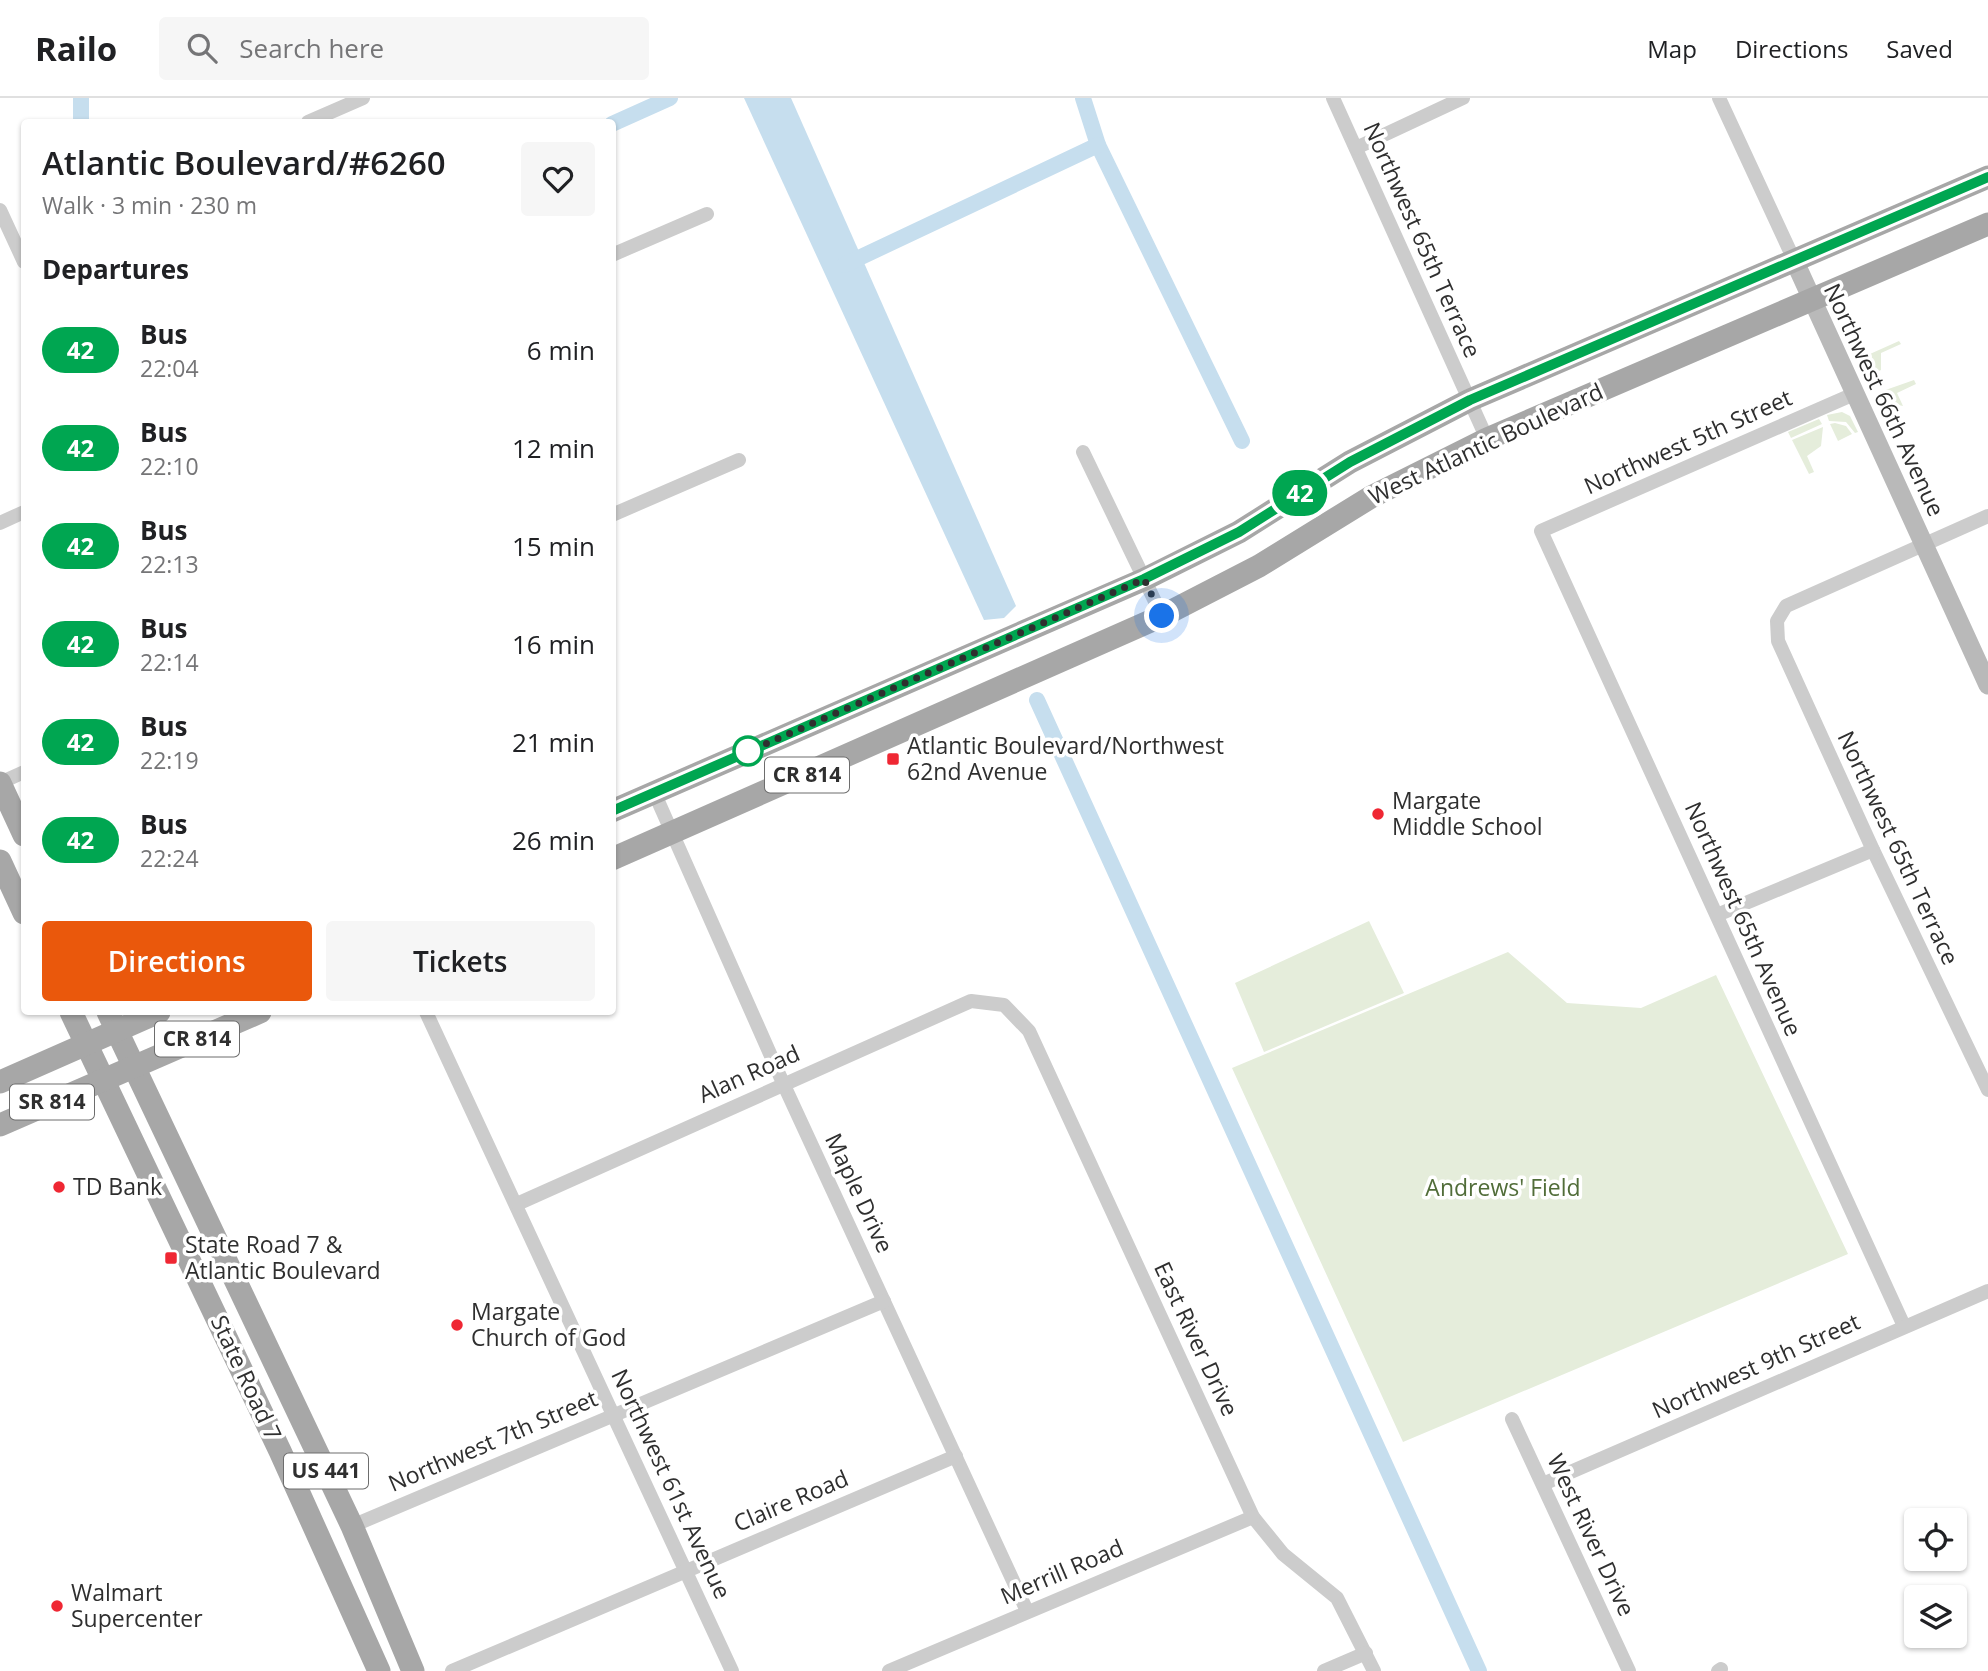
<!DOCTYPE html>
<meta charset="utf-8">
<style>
body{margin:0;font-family:"Open Sans",sans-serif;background:#f6f6f6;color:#202124;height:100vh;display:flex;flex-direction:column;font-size:26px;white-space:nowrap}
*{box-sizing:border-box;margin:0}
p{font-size:23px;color:#757577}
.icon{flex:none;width:38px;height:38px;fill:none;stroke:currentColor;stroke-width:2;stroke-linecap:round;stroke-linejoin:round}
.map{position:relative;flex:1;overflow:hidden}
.drawer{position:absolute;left:21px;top:21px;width:595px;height:896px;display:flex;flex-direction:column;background:#fff;border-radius:7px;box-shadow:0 2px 5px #0004}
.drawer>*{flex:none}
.badge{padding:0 14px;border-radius:23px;font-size:24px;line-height:46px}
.buttons{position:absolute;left:1904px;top:1410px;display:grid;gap:14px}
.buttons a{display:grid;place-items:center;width:63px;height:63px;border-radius:7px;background:#fff;box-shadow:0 2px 5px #0004;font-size:35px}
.you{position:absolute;width:35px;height:35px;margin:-18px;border:5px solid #fff;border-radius:50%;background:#1a73e8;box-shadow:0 0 0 10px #1a73e833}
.map>.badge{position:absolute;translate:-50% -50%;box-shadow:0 0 0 4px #fff}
h2{padding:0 21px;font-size:26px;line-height:63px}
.round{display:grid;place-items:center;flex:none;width:74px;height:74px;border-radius:7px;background:#f6f6f6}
.overview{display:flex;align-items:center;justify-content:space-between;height:119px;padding:0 21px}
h1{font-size:33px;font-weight:600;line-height:52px}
.action{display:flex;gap:14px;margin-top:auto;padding:14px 21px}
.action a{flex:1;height:80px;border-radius:7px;background:#ea580c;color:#fff;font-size:28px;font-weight:600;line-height:80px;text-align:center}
.action a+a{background:#f6f6f6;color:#202124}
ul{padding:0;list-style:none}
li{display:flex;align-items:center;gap:21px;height:98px;padding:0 21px}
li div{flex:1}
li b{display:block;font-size:26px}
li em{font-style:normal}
li .badge{min-width:77px;font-weight:700;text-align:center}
header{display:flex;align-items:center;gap:42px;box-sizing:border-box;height:98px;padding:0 35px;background:#fff;border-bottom:2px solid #e0e0e0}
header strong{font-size:33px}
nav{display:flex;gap:38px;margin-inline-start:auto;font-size:24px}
.search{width:490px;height:63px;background:#f6f6f6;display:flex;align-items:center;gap:18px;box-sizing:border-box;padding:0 24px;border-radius:7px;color:#757577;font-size:26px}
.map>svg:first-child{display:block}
</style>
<header>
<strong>Railo</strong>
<div class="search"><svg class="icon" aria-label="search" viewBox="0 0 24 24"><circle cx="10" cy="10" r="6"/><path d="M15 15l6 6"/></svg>Search here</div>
<nav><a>Map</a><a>Directions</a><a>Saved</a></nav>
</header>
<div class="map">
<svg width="1988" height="1573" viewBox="0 0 1988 1573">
<rect width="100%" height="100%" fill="#fff"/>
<g fill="#e5eddb">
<path d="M 1899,243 L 1901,246 L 1881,255 L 1881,272 L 1868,278 L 1861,260 Z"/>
<path d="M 1914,282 L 1916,286 L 1897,295 L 1903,308 L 1880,303 L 1877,295 Z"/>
<path d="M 1842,314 L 1850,318 L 1858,334 L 1855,335 L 1846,324 L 1829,323 L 1827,317 Z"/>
<path d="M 1819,321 L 1822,326 L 1791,340 L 1788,334 Z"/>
<path d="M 1835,325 L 1846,328 L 1852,336 L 1838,343 L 1830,326 Z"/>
<path d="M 1823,329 L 1821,348 L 1807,358 L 1814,374 L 1809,376 L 1792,342 Z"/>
<path d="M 1369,823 L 1404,895 L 1264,954 L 1235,885 Z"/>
<path d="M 1508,854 L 1567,905 L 1641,910 L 1716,877 L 1848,1156 L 1403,1344 L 1232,970 Z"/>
</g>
<path fill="#c6deee" d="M 744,0 L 791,0 L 1016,508 L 1004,520 L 984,522 Z"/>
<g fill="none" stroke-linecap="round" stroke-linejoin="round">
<g stroke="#c6deee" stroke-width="16">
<path d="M 81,0 L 81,24"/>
<path d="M 1083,0 L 1098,47 L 1242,343"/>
<path d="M 612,26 L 670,0"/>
<path d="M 844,167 L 1098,47"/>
<path d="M 1037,602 L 1479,1573"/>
</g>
<g stroke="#ccc" stroke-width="14">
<path d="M 1333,0 L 1487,341"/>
<path d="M 1719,0 L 1795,164"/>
<path d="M 308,24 L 363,0"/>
<path d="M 1356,50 L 1463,0"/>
<path d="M 0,112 L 24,164"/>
<path d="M 612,157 L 707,116"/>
<path d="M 1854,296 L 1541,433 L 1904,1228"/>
<path d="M 1083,354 L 1162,518"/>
<path d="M 612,417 L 739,362"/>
<path d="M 1988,418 L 1786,508 L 1777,523 L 1778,543 L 1873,752 L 1988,992"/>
<path d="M 0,425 L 24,414"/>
<path d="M 0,685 L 24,674"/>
<path d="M 654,694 L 783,985 L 1027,1513"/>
<path d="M 1717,817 L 1873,752"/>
<path d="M 426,914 L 732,1573"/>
<path d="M 517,1106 L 971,903 L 1004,907 L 1029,933 L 1253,1419 L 1283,1456 L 1337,1500 L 1374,1573"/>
<path d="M 1512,1321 L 1629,1573"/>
<path d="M 1543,1386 L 1988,1193"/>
<path d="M 352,1428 L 884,1203"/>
<path d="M 452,1573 L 956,1358"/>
<path d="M 889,1573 L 1253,1419"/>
<path d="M 1324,1573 L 1366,1555"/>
<path d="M 1718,1573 L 1721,1571"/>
</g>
<path stroke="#b9b9b9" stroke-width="19" d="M 1795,164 L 1988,587"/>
<g stroke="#a7a7a7" stroke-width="23">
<path d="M 0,685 L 24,737"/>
<path d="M 612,713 L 1145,481 L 1239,434 L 1350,364 L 1470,302 L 1988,79"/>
<path d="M 612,761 L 1162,518 L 1259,468 L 1371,399 L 1487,341 L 1988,126"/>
<path d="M 0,763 L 24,815"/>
<path d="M 71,914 L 280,1353 L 379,1573"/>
<path d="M 108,914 L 352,1428 L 413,1573"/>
<path d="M 0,984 L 159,914"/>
<path d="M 0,1027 L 260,914"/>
</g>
</g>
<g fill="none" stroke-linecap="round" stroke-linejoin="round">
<defs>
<path id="line" d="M 612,713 L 1144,481 L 1239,434 L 1350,364 L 1470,302 L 1988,79"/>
</defs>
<use href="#line" stroke="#fff" stroke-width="16"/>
<use href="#line" stroke="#00a651" stroke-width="10"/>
<path stroke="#2f2f2f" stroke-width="7" stroke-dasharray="0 12.6" d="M 748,653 L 740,657 L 1144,481 L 1162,518"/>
</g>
<circle fill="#fff" stroke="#00a651" stroke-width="3.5" cx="748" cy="653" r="14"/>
<g fill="#ef2733" stroke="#fff" stroke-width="2.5">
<rect x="886" y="654" width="14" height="14" rx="3.5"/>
<circle cx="1378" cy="716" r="7"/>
<circle cx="59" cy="1089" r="7"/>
<rect x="164" y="1153" width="14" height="14" rx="3.5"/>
<circle cx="457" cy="1227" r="7"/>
<circle cx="57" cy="1508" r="7"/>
</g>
<g text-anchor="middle" stroke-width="7" stroke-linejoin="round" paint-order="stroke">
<g fill="#fff" stroke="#6d6d6d" stroke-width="2">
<rect x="765" y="659.5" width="84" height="35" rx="5"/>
<rect x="155" y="923.5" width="84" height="35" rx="5"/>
<rect x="10" y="986.5" width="84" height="35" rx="5"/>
<rect x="284" y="1355.5" width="84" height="35" rx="5"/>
</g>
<g font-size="21" font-weight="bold" fill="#2f2f2f">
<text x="807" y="684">CR 814</text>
<text x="197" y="948">CR 814</text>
<text x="52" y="1011">SR 814</text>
<text x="326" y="1380">US 441</text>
</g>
<g font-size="23" fill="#2f2f2f" stroke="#fff">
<text transform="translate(1422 142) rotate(66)" y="8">Northwest 65th Terrace</text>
<text transform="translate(1884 302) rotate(65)" y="8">Northwest 66th Avenue</text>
<text transform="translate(1688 344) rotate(-24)" y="8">Northwest 5th Street</text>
<text transform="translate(1486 346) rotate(-25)" y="8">West Atlantic Boulevard</text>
<text transform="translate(1898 750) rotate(65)" y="8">Northwest 65th Terrace</text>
<text transform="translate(1743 821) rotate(66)" y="8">Northwest 65th Avenue</text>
<text transform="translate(749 976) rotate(-24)" y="8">Alan Road</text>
<text transform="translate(859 1095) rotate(65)" y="8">Maple Drive</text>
<text transform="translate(1196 1241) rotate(65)" y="8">East River Drive</text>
<text transform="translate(1756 1268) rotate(-24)" y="8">Northwest 9th Street</text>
<text transform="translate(246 1280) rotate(65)" y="8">State Road 7</text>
<text transform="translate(493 1343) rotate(-23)" y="8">Northwest 7th Street</text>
<text transform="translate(671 1386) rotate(65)" y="8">Northwest 61st Avenue</text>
<text transform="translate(791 1403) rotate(-23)" y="8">Claire Road</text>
<text transform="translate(1591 1437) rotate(65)" y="8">West River Drive</text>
<text transform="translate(1062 1474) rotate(-23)" y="8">Merrill Road</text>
</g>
<g font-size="23" fill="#2f2f2f" stroke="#fff" text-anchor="start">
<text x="907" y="656">Atlantic Boulevard/Northwest<tspan x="907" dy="26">62nd Avenue</tspan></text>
<text x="1392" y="711">Margate<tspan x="1392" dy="26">Middle School</tspan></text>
<text x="73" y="1097">TD Bank</text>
<text x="185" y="1155">State Road 7 &amp;<tspan x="185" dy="26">Atlantic Boulevard</tspan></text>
<text x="471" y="1222">Margate<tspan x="471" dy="26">Church of God</tspan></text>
<text x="71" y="1503">Walmart<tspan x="71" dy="26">Supercenter</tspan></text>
</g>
<g font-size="23" fill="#516d39" stroke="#fff">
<text x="1503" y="1098">Andrews' Field</text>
</g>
</g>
</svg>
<div class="buttons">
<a><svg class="icon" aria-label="locate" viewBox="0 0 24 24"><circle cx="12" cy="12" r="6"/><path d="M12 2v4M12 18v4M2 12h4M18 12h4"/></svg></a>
<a><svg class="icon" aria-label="layers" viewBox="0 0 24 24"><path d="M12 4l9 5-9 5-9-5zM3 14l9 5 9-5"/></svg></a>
</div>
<div class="you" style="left:1162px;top:518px"></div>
<b class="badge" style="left:1300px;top:395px;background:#00a651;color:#fff">42</b>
<section class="drawer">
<div class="overview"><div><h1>Atlantic Boulevard/#6260</h1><p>Walk · 3 min · 230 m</p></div><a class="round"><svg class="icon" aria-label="heart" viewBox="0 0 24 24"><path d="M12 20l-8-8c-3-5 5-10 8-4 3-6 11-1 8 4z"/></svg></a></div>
<h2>Departures</h2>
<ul>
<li><span class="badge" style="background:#00a651;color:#fff">42</span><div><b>Bus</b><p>22:04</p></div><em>6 min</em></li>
<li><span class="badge" style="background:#00a651;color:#fff">42</span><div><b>Bus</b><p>22:10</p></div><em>12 min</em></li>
<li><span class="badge" style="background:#00a651;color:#fff">42</span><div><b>Bus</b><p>22:13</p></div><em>15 min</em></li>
<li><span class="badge" style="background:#00a651;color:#fff">42</span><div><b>Bus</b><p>22:14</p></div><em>16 min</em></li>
<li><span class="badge" style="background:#00a651;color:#fff">42</span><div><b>Bus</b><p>22:19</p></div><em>21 min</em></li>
<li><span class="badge" style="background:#00a651;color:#fff">42</span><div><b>Bus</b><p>22:24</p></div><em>26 min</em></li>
</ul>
<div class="action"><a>Directions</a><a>Tickets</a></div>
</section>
</div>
